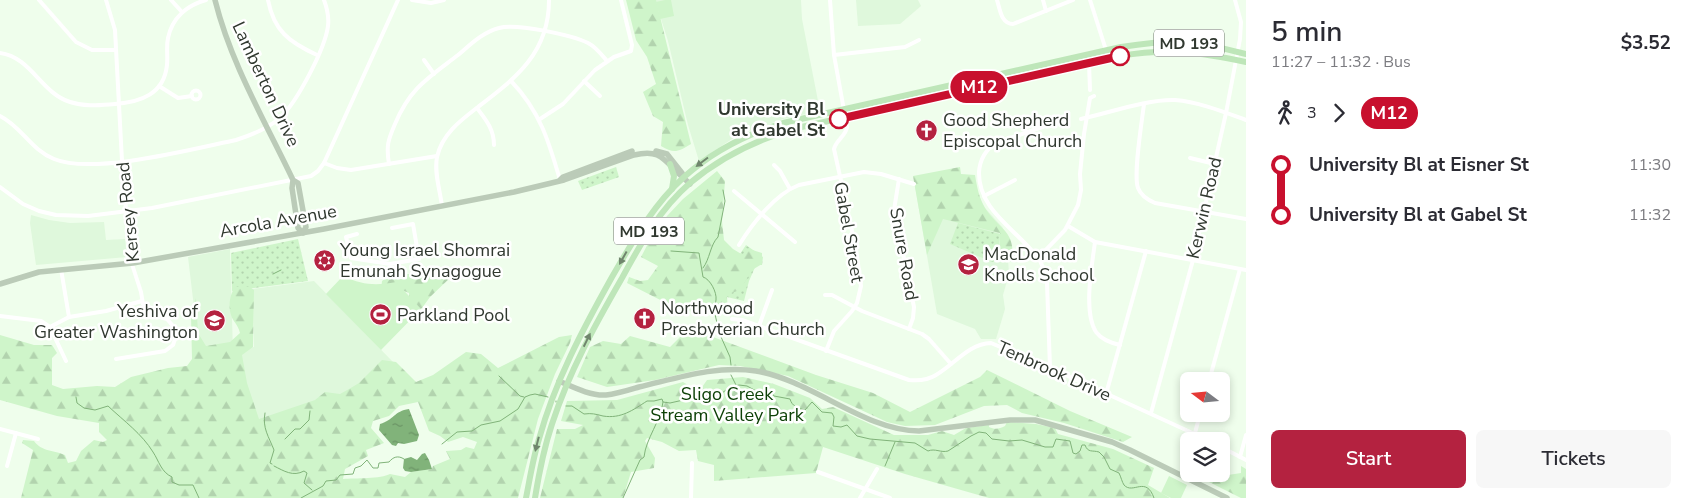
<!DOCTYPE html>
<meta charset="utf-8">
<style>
body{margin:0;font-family:"Nunito Sans",sans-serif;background:#f7f7f7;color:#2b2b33;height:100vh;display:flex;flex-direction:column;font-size:19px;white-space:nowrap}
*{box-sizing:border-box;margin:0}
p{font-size:16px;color:#7c7c81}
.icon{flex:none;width:28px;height:28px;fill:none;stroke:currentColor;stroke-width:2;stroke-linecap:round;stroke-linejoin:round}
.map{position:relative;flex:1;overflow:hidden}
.sheet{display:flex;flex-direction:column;background:#fff;width:450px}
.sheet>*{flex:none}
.badge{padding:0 10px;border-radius:16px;font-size:18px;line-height:32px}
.needle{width:32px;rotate:286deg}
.tools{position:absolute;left:1180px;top:372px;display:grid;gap:10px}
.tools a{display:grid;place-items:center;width:50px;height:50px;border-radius:8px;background:#fff;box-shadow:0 2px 8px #0003;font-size:25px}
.map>.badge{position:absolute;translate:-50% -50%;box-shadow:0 0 0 2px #fff}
.legs{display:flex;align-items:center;gap:8px;height:55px;padding:0 25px;font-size:16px}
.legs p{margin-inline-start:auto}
.overview{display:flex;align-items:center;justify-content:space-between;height:85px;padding:0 25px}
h1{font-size:28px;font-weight:600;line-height:38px}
.button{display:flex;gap:10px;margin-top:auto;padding:10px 25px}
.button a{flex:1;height:58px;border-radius:8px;background:#b42240;color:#fff;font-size:20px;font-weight:600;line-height:58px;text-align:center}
.button a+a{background:#f7f7f7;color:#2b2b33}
ul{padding:0 25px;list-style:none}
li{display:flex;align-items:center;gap:18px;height:50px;font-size:19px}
li i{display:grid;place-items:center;width:8px;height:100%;margin:0 6px;background:currentColor}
li i::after{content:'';width:12px;height:12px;margin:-6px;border:4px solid;border-radius:50%;background:#fff}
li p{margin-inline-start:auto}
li:first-child i{background:linear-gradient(#0000 50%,currentColor 0)}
li:last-child i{background:linear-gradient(currentColor 50%,#0000 0)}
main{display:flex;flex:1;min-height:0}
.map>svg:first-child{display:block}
</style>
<main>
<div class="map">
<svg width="1246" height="498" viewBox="0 0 1246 498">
<defs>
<pattern id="green-dots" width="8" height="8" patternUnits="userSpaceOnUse" patternTransform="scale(1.25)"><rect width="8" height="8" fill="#cff5ca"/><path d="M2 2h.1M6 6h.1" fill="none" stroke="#b2d3ae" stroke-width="1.8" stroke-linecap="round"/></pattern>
<pattern id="forest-firs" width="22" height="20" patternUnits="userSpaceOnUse" patternTransform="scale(1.25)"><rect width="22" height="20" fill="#cff5ca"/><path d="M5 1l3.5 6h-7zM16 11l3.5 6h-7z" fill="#b2d3ae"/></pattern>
<pattern id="water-ripples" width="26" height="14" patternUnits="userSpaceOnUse" patternTransform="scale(1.25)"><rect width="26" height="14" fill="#81b37a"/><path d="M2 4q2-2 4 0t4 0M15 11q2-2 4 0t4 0" fill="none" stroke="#6a9364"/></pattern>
</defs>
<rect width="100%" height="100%" fill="#effeec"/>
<g fill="#dff8dc">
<path d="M 655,0 L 801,0 L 802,19 L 820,111 L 783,119 L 746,132 L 732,139 L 699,161 L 688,125 L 668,41 Z"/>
<path d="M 856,0 L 918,0 L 921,6 L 900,24 L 858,26 Z"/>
<path d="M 915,186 L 979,196 L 985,208 L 1003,228 L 1008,259 L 1009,274 L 1003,295 L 1005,309 L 996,339 L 981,339 L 975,329 L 937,314 Z"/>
<path d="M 31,215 L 49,220 L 70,223 L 104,222 L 106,240 L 125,239 L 127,257 L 36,265 L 30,223 Z"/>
<path d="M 230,249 L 233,352 L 254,347 L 253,289 L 314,281 L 393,362 L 344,396 L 254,423 L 200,358 L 188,257 Z"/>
</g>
<g fill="url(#green-dots)">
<path d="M 616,167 L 619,177 L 582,190 L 578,181 Z"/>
<path d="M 958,223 L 1000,234 L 998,261 L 992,262 L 950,244 Z"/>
<path d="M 298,239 L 308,281 L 232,291 L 231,253 Z"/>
<path d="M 746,245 L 763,257 L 762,265 L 756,265 L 749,281 L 744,301 L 727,297 L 728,311 L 719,311 L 724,278 Z"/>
</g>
<g fill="url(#forest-firs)" fill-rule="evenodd">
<path d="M 626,0 L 656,0 L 691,144 C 678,152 674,154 661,146 L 663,122 L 653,116 L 643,92 L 656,84 L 647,57 L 636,40 Z"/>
<path d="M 960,167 L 961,174 L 975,175 C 977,187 979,198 985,208 C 1000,231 1016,230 1012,262 L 1000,259 L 1000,233 L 943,219 L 927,255 L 913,176 Z"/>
<path d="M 717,171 L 725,181 L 722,221 L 724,240 L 733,249 L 743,255 L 746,248 L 762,253 L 762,264 L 752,270 L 740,290 L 728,294 L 719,317 L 678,309 L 627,283 L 629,277 L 640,281 L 648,280 L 658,266 L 641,257 L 654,232 L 667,216 L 683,199 Z"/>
<path d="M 429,272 L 452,273 L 451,277 L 430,297 L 422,308 L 398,324 L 409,305 L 409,293 L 394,287 L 381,290 L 382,281 L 388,276 Z"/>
<path d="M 235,287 L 250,287 L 254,290 L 253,347 L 242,355 L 247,383 L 259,419 L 315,400 L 325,392 L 340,394 L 349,389 L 359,383 L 382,360 L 396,362 L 416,382 L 433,375 L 466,352 L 481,354 L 498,368 L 559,337 L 572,335 L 570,343 L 555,374 L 538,419 L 518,498 L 21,498 L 33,450 L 22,443 L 23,440 L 34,441 C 42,452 54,450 65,455 L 68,463 L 76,461 L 81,451 L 94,440 L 103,442 L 107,440 L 99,432 L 99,423 L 57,416 L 0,400 L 0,335 L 34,345 L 52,345 L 57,353 L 52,358 L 52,385 L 63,389 L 97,386 L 115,387 L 131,377 L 168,368 L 187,366 L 192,359 L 191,315 L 196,298 L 198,333 L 206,346 L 230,342 L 240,333 C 238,324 233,322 231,315 C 228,306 230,294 235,287 ZM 418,402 L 429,431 L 440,436 L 448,442 L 463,437 L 477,442 L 474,449 L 466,447 L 461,450 L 446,451 L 450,459 L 433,466 L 432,469 L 411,472 L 405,477 L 390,474 C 381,479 355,478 343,479 L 345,469 L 368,456 L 366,450 L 384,443 L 371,428 L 373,421 L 389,416 L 399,406 Z"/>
<path d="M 683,334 L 713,337 L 816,375 L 873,393 L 910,412 L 980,377 L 987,370 L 1070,411 L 1132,437 L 1123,442 L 1064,423 L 1022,413 L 1007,405 L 984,406 L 935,425 L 905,426 L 887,422 L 788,376 L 740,366 L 719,365 L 655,380 L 607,387 L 577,377 L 590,347 L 603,341 L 621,344 L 630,336 L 670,347 Z"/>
<path d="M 743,377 L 774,384 L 810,398 L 822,409 L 833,407 L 894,435 L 928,435 L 942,431 L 954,435 L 966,428 L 989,425 L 989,427 C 995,430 999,429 1005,426 L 1007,422 L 1036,424 L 1055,428 L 1058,434 L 1113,449 L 1154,468 L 1148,485 L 1170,498 L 989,498 L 905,474 L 823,447 L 816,473 L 714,481 L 714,465 L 698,461 L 696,450 L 679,451 L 662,442 L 647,438 L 645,441 L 655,458 L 654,468 L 631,472 L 623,498 L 540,498 L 557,429 L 575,429 L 583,425 L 561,421 L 567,401 L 617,400 L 683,382 L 690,386 L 692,392 L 700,390 L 707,380 Z"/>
<path d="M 1241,466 L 1246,469 L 1246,498 L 1241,498 L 1193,474 L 1216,474 L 1215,477 L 1241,473 Z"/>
</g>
<g fill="#cff5ca">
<path d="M 665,0 L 671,0 L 674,16 L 660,19 L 656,2 Z"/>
<path d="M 343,276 C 363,285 375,286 396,282 L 421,309 L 381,350 L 326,294 Z"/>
<path d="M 1169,476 L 1187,485 L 1181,498 L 1171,498 L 1161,493 Z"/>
</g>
<g fill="url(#water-ripples)">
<path d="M 409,409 L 419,435 L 417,441 L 404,444 L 398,443 L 396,446 L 392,445 L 379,430 L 380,424 C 394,420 394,411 409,409 Z"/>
<path d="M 425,453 L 429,460 L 432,469 L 411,472 L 405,471 L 403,468 L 404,459 L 411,457 L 417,460 L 422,454 Z"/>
</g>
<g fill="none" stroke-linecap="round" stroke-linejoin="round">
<g stroke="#81b37a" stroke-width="1">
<path d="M 622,235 L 628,238"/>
<path d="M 671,251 L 699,253 L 703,277 C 710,279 717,292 716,300 C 716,302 714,306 714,308 C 714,315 718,321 717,328 L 730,357 L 731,365"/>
<path d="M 703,268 C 710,259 710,245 718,237 L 725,201 L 723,190"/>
<path d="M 273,274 L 281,270"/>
<path d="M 731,375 L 736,385"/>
<path d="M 499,376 L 520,396 L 524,397"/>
<path d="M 76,397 L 77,403 L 84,408 L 95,410 L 108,406 C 124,421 142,434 153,452 C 159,461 161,472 172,477 L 172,482 L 179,485 L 193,485 L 199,498"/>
<path d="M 556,401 L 556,402"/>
<path d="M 566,406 L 572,406 L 584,414 C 592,413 595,414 603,416 C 621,419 633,410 647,401 L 654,401 L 662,399 L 663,402 L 670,403 L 701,396 L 722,393 L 730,387 L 739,385 L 747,386 L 760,393 L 764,391 L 771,392 L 774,396 L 790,399 C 792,406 797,408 805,410 L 812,402 L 822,412 L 832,413 L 834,417 L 833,426 L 841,427 L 847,425 L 857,436 L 870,439 L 915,443 L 928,451 C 935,448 941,453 948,451 L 971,436 L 979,432 L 986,433 L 992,439 L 1009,441 L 1022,440 L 1045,447 L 1053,447 L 1056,439 L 1070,441 L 1073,453 L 1076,454 L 1080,451 L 1082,445 L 1085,445 C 1088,453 1092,450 1099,452 L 1104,457 L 1110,469 L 1119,473 C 1121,477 1122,482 1124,485 C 1133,495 1146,475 1154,498"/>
<path d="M 265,413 C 262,428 269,437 274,450 L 270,463 L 272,464"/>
<path d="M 285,439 L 295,429 L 300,429 L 309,420 L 310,411"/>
<path d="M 442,444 L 457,432 L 472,431 L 481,425 L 500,421 L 518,409 L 525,397 L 530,395 L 535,394 L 548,397"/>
<path d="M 274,466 C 284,471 293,477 304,471 L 307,473 L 304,483 L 312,490"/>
<path d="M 885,466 L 895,442"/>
<path d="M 301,498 L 323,486 L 326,481 L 336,480 L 340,475 L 353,474 L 355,468 L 361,466 L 367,460 L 373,468 L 378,468 L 379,463 L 389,462 C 393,457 398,455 404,459"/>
<path d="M 623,498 L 640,460 L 644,457 C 646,438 661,421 663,402"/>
</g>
<g stroke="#fff" stroke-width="4">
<path d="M 39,0 L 76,42 L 92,50 L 116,50"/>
<path d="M 106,0 L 115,30 L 122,161 L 130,258 L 141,292 L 143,304 L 148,312 L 152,315 L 167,319 L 173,326 L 176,336 L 173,345 L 165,351 L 116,359"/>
<path d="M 171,0 L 182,12"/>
<path d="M 268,0 C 274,31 289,42 317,55"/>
<path d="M 412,0 L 431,3 L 444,0"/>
<path d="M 997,0 C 1000,9 1001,24 1013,24 L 1073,0"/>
<path d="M 1043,0 L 1046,11"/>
<path d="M 1090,0 L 1106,50"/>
<path d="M 0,53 C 31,57 41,93 70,102 C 85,107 100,105 115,104 C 141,102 164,94 167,65 C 168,56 166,47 168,38 C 172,18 187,5 206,0"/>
<path d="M 834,55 L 905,47 L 919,40"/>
<path d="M 424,60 L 434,74"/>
<path d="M 1089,63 L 1090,90"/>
<path d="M 511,81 C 540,111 549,142 560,180"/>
<path d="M 584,81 L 600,96"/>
<path d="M 159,86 L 178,98 L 192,96"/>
<circle cx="196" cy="95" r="4.5"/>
<path d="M 1144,104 C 1142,121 1133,175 1138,188 C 1141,196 1148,200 1155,203 L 1246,219"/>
<path d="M 477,108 C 486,120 494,129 494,145"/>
<path d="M 0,116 C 21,126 31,150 54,159 C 93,175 193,149 236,140 C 252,135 267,129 280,118 C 297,102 325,49 328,26 C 329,18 327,8 324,0"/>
<path d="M 540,119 L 563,104 L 595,70 L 614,57 L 631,51 L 632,45 L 621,0"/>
<path d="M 1081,119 C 1109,113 1147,99 1175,100 C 1199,102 1224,112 1246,120"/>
<path d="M 1190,158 L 1215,164"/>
<path d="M 324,163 L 337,168 L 351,170 L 437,156"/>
<path d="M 389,164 C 386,146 388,140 395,124 C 410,88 428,78 458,55 C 470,45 483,32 499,28 C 516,23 572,35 588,43 C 596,47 601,54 607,61"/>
<path d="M 774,165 L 780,171 L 790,189"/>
<path d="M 899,179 L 894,210 L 914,307 L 913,318 L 909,329"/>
<path d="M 0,187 L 23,204 L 39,211 L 56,215 L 88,216 L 152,208 L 311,176 L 318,171 L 324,163 L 398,0"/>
<path d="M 734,191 L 795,242"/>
<path d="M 984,196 L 1015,180"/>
<path d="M 442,206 C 440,190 434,173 437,157 C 442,134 461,120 478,107 C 516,78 549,53 549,0"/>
<path d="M 1068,226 L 1095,242 L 1246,270"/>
<path d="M 357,234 L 346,237 L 351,258 L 390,264 L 419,259 L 413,224 L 392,228"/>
<path d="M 1095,242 C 1092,265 1083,312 1096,332 C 1102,340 1111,343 1120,345"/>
<path d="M 739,245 C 752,224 775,194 799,185 L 864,172 L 881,174 L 914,184"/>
<path d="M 1038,258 L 1065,230 L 1078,205 L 1081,190 L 1080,174 L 1084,134 L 1090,98 L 1094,96"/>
<path d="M 61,269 L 69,317"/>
<path d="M 825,295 L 832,295 L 862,311 L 922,334 L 929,339 L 951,364"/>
<path d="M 0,316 L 41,321 L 50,327 L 66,361"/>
<path d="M 732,319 L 742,320 L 909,380 C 918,381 928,380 936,375 C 955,364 968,344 991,343 L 1046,366 L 1210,441"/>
<path d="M 759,326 L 772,290"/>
<path d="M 50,327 L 69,317 L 106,311 L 142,301"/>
<path d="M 826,351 L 834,331 L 852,311 L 857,303 L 861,286 L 856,249 L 834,149 C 836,140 846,136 847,127 L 834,55 L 830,0"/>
<path d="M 1050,368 L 1047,283 C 1045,275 1044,268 1040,261 C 1020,231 978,212 979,172 C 980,159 985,150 996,143 L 1051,124"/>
<path d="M 1209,381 L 1240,269"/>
<path d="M 1106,394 L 1146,251"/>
<path d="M 1151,413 L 1193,260 L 1226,113 L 1240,39 L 1241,22 L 1235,0"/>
<path d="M 0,429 L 38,439"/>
<path d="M 1195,433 L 1200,414"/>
<path d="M 1221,447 L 1246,460"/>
<path d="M 1240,457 L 1246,435"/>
<path d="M 7,466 L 16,433"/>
<path d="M 818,472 L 890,498"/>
<path d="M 691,498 L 692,463"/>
<path d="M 860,498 L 877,469"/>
</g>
<g stroke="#bbcbb8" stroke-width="5.5">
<path d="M 215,0 C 231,64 265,121 293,180 L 298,183 L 306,227 L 303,233 L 298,228 L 292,188 L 293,180"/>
<path d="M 656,151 L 667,154 L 682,173"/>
<path d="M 560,180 L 563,177 L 632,151"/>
<path d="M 0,284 L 39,272 L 133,263 L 324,229 L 514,192 L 564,180 L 634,155 C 655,150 661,155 675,170 C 680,175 685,179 690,184"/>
<path d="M 559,381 C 573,387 590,396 606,395 C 617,394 629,390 639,387 C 678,378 716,365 756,371 C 811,380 865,431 919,431 L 1010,420 L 1035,420 L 1112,442 L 1130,450 L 1227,498"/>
</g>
<g stroke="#bee6b9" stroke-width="6">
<path d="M 670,164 L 674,176 L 672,189"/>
<path d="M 526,498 C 530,478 533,458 539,439 C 555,381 583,329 612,277 C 633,241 653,205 684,177 C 713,151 747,134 783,123 L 1121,47 C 1141,44 1163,41 1184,42 C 1205,43 1225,49 1246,54"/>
<path d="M 535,498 C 539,473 544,448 552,424 C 569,372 595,325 622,278 C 641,243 660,209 690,183 C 722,156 758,139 797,128 L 1120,56 C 1167,48 1199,52 1246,62"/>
</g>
</g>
<defs><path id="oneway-solid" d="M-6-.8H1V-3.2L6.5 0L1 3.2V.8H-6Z" transform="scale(1.25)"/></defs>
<g fill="#70866d">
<use href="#oneway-solid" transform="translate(702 162) rotate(143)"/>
<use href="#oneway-solid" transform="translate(623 258) rotate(119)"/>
<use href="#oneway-solid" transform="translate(587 340) rotate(-64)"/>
<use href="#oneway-solid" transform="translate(537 444) rotate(104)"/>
</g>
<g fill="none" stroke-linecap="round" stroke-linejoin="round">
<defs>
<path id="line-1" d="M 839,119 L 1120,56"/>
</defs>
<use href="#line-1" stroke="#fff" stroke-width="11"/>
<use href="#line-1" stroke="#c8102e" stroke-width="8"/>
</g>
<defs>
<symbol id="church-disc" viewBox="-11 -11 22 22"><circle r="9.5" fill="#b42240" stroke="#fff"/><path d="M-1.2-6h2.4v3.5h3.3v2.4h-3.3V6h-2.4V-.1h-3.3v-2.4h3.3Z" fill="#fff"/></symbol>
<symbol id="synagogue-disc" viewBox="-11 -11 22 22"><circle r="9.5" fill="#b42240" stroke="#fff"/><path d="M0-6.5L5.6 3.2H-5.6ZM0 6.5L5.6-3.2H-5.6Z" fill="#fff"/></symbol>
<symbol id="school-disc" viewBox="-11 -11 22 22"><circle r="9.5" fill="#b42240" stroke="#fff"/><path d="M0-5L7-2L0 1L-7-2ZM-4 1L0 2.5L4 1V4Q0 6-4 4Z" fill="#fff"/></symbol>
<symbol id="stadium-disc" viewBox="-11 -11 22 22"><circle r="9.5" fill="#b42240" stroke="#fff"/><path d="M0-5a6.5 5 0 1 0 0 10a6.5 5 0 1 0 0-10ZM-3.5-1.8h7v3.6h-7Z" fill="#fff"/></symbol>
</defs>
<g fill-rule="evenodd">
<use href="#church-disc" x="914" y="118" width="25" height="25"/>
<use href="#synagogue-disc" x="312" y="248" width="25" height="25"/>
<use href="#school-disc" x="956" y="252" width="25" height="25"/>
<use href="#stadium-disc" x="368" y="302" width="25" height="25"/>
<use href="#church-disc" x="632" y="306" width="25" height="25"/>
<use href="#school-disc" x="202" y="308" width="25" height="25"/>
</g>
<g fill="#fff" stroke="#c8102e" stroke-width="2.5">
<circle cx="1120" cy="56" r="9"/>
<circle cx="839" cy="119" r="9"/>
</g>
<g text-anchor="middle" stroke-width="5" stroke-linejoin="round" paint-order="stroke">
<g fill="#fff" stroke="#6e746d" stroke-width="1">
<rect x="1154" y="29.5" width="70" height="27" rx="4"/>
<rect x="614" y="217.5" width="70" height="27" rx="4"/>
</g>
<g font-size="16" font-weight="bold" fill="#30382f">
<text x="1189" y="49">MD 193</text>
<text x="649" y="237">MD 193</text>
</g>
<g font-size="18" fill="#30382f" stroke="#fff">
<text transform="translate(266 84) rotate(65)" y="6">Lamberton Drive</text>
<text transform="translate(1204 208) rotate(-77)" y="6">Kerwin Road</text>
<text transform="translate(128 212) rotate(-96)" y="6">Kersey Road</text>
<text transform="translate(278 221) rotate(-10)" y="6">Arcola Avenue</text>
<text transform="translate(849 232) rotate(80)" y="6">Gabel Street</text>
<text transform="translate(904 254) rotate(80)" y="6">Snure Road</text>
<text transform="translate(1054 371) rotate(24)" y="6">Tenbrook Drive</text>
</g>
<g font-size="18" font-weight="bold" fill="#30382f" stroke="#fff" text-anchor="end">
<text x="825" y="115">University Bl<tspan x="825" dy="21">at Gabel St</tspan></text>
</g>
<g font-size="18" fill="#30382f" stroke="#fff" text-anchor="start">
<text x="943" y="126">Good Shepherd<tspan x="943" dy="21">Episcopal Church</tspan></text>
<text x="340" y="256">Young Israel Shomrai<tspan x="340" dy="21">Emunah Synagogue</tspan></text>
<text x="984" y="260">MacDonald<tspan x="984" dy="21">Knolls School</tspan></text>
<text x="661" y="314">Northwood<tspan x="661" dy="21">Presbyterian Church</tspan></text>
<text x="198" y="317" text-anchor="end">Yeshiva of<tspan x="198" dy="21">Greater Washington</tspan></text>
<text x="397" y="321">Parkland Pool</text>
</g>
<g font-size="18" fill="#0d4107" stroke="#fff">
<text x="727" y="400">Sligo Creek<tspan x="727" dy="21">Stream Valley Park</tspan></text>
</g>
</g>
</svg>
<div class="tools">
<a><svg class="needle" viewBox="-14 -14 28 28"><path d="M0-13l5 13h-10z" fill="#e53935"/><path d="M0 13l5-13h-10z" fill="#7c7c81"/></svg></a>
<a><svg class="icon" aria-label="layers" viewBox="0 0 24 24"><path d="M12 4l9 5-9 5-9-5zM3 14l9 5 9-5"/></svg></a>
</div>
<b class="badge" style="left:979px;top:87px;background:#c8102e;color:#fff">M12</b>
</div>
<section class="sheet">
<div class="overview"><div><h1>5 min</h1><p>11:27 – 11:32 · Bus</p></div><b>$3.52</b></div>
<div class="legs"><svg class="icon" aria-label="walk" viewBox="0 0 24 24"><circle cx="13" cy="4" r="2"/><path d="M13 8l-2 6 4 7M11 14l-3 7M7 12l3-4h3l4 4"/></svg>3<svg class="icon" aria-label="forward" viewBox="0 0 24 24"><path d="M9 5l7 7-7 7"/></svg><b class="badge" style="background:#c8102e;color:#fff">M12</b></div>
<ul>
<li><i style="color:#c8102e"></i><b>University Bl at Eisner St</b><p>11:30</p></li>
<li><i style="color:#c8102e"></i><b>University Bl at Gabel St</b><p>11:32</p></li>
</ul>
<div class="button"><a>Start</a><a>Tickets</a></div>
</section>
</main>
